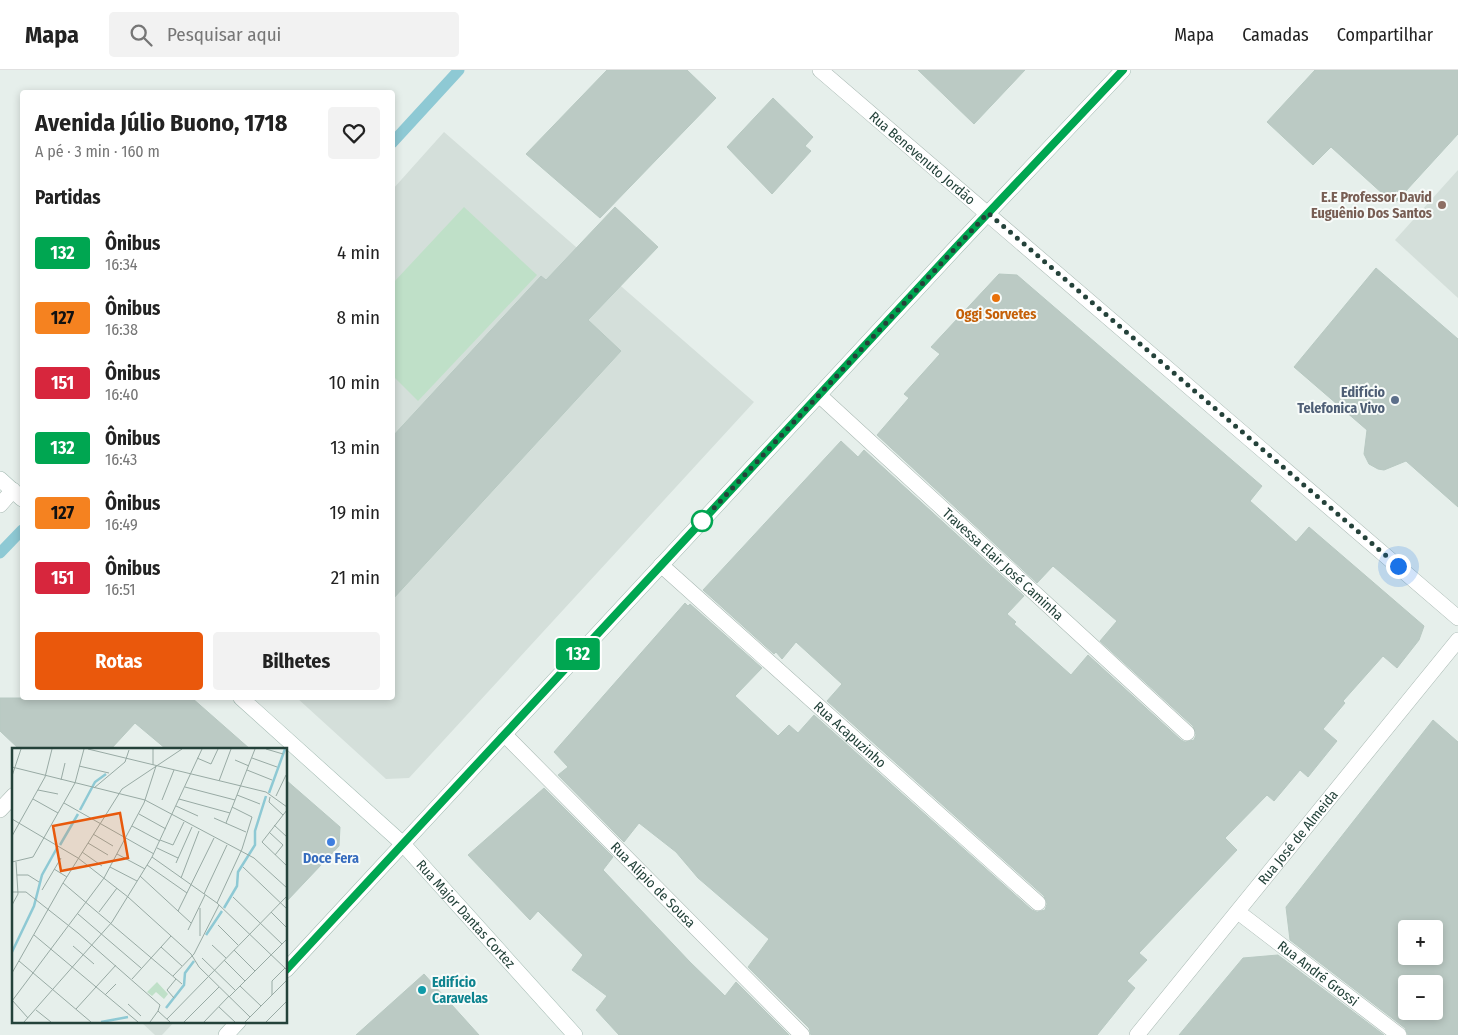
<!DOCTYPE html>
<html lang="pt">
<meta charset="utf-8">
<style>
body{margin:0;font-family:"Fira Sans Condensed",sans-serif;background:#f2f2f2;color:#222;height:100vh;display:flex;flex-direction:column;font-size:19px;white-space:nowrap}
*{box-sizing:border-box;margin:0}
p{font-size:16px;color:#767676}
.icon{flex:none;width:28px;height:28px;fill:none;stroke:currentColor;stroke-width:2;stroke-linecap:round;stroke-linejoin:round}
.map{position:relative;flex:1;overflow:hidden}
.panel{position:absolute;left:20px;top:20px;width:375px;height:610px;display:flex;flex-direction:column;background:#fff;border-radius:5px;box-shadow:0 2px 8px #0003}
.panel>*{flex:none}
.badge{padding:0 10px;border-radius:4px;font-size:18px;line-height:32px}
.fabs{position:absolute;left:1398px;top:850px;display:grid;gap:10px}
.fabs a{display:grid;place-items:center;width:45px;height:45px;border-radius:5px;background:#fff;box-shadow:0 2px 8px #0003;font-size:25px}
.you{position:absolute;width:25px;height:25px;margin:-12px;border:4px solid #fff;border-radius:50%;background:#1a73e8;box-shadow:0 0 0 8px #1a73e833}
.map>.badge{position:absolute;translate:-50% -50%;box-shadow:0 0 0 2px #fff}
h2{padding:0 15px;font-size:19px;line-height:45px}
.round{display:grid;place-items:center;flex:none;width:52px;height:52px;border-radius:5px;background:#f2f2f2}
.summary{display:flex;align-items:center;justify-content:space-between;height:85px;padding:0 15px}
h1{font-size:24px;font-weight:700;line-height:38px}
.button{display:flex;gap:10px;margin-top:auto;padding:10px 15px}
.button a{flex:1;height:58px;border-radius:5px;background:#ea580c;color:#fff;font-size:20px;font-weight:700;line-height:58px;text-align:center}
.button a+a{background:#f2f2f2;color:#222}
ul{padding:0;list-style:none}
li{display:flex;align-items:center;gap:15px;height:65px;padding:0 15px}
li div{flex:1}
li b{display:block;font-size:19px}
li em{font-style:normal}
li .badge{min-width:55px;font-weight:700;text-align:center}
header{display:flex;align-items:center;gap:30px;box-sizing:border-box;height:70px;padding:0 25px;background:#fff;border-bottom:1px solid #e0e0e0}
header strong{font-size:24px}
nav{display:flex;gap:28px;margin-inline-start:auto;font-size:18px}
.search{width:350px;height:45px;background:#f2f2f2;display:flex;align-items:center;gap:12px;box-sizing:border-box;padding:0 18px;border-radius:5px;color:#767676;font-size:19px}
.map>svg:first-child{display:block}
</style>
<header>
<strong>Mapa</strong>
<div class="search"><svg class="icon" aria-label="search" viewBox="0 0 24 24"><circle cx="10" cy="10" r="6"/><path d="M15 15l6 6"/></svg>Pesquisar aqui</div>
<nav><a>Mapa</a><a>Camadas</a><a>Compartilhar</a></nav>
</header>
<div class="map">
<svg width="1458" height="965" viewBox="0 0 1458 965">
<rect width="100%" height="100%" fill="#e6efeb"/>
<g fill="#d4dfda">
<path d="M 444,62 L 754,332 L 409,708 L 386,709 L 297,628 L 392,628 L 393,119 Z"/>
<path d="M 1458,100 L 1458,228 L 1395,170 Z"/>
<path d="M 140,951 L 175,951 L 162,965 L 155,965 Z"/>
</g>
<path fill="#bfe0c8" d="M 464,137 L 537,205 L 418,331 L 393,306 L 393,213 Z"/>
<g fill="none" stroke-linecap="round" stroke-linejoin="round">
<g stroke="#8ec9d4" stroke-width="11">
<path d="M 392,73 L 459,0"/>
<path d="M 0,483 L 22,460"/>
</g>
</g>
<g fill="#bbcac4" stroke="#b8c9c2" fill-rule="evenodd">
<path d="M 607,0 L 687,0 L 716,28 L 600,148 L 526,84 Z"/>
<path d="M 918,0 L 1025,0 L 974,54 Z"/>
<path d="M 1315,0 L 1458,0 L 1458,64 L 1394,134 L 1331,77 L 1313,95 L 1267,52 Z"/>
<path d="M 773,28 L 813,67 L 805,76 L 811,81 L 772,124 L 727,77 Z"/>
<path d="M 615,137 L 658,177 L 588,250 L 621,281 L 392,530 L 392,367 L 541,206 L 546,210 Z"/>
<path d="M 1376,198 L 1458,269 L 1458,437 L 1406,391 L 1384,400 L 1378,399 L 1369,394 L 1364,384 L 1367,360 L 1294,297 Z"/>
<path d="M 999,204 L 1017,205 L 1262,416 L 1250,431 L 1296,472 L 1309,457 L 1424,556 L 1419,570 L 1397,598 L 1383,586 L 1343,631 L 1345,633 L 1323,659 L 1337,671 L 1308,707 L 1300,700 L 1274,731 L 1267,725 L 1225,768 L 1237,780 L 1139,883 L 1147,890 L 1127,911 L 1135,918 L 1097,965 L 811,965 L 809,958 L 748,897 L 769,869 L 698,808 L 676,782 L 639,753 L 624,772 L 558,705 L 568,697 L 554,682 L 685,533 L 688,536 L 690,534 L 762,598 L 735,626 L 778,666 L 789,655 L 798,663 L 814,645 L 1032,840 L 1037,842 L 1045,840 L 1047,834 L 1044,826 L 827,631 L 842,614 L 796,572 L 782,589 L 776,582 L 774,584 L 703,520 L 841,371 L 858,387 L 864,380 L 1024,526 L 1007,544 L 1016,552 L 1014,554 L 1071,605 L 1088,585 L 1181,670 L 1185,672 L 1194,670 L 1196,665 L 1193,656 L 1100,571 L 1117,551 L 1053,496 L 1037,513 L 877,365 L 909,328 L 904,324 L 940,284 L 931,277 Z"/>
<path d="M 0,628 L 192,628 L 250,679 L 166,679 L 135,653 L 111,679 L 19,679 L 0,661 Z"/>
<path d="M 1433,650 L 1458,672 L 1458,965 L 1408,965 L 1405,958 L 1290,870 L 1286,837 ZM 1406,859 L 1434,859 L 1434,886 L 1406,886 ZM 1406,914 L 1434,914 L 1434,941 L 1406,941 Z"/>
<path d="M 286,710 L 340,757 L 339,776 L 286,832 Z"/>
<path d="M 544,718 L 613,787 L 603,800 L 690,892 L 725,926 L 736,912 L 789,965 L 619,965 L 596,940 L 607,926 L 572,900 L 583,885 L 538,841 L 530,850 L 468,785 Z"/>
<path d="M 1278,885 L 1384,965 L 1179,965 L 1243,888 Z"/>
<path d="M 424,904 L 479,965 L 356,965 Z"/>
</g>
<g fill="none" stroke-linecap="round" stroke-linejoin="round">
<defs>
<path id="lane" d="M 0,435 L 13,420"/>
<g id="street">
<path id="s1" d="M 820,0 L 1458,548"/>
<path id="s2" d="M 819,325 L 1187,663"/>
<path id="s3" d="M 661,495 L 1038,833"/>
<path id="s4" d="M 504,664 L 802,965"/>
<path d="M 0,740 L 14,725"/>
<path id="s5" d="M 1238,842 L 1399,965"/>
<path id="s6" d="M 1137,965 L 1458,570"/>
</g>
<g id="secondary">
<path d="M 0,409 L 22,429"/>
<path id="s7" d="M 241,628 L 403,774 L 575,965"/>
<path d="M 286,900 L 958,175 L 1123,0"/>
<path d="M 226,965 L 239,951"/>
</g>
</defs>
<use href="#lane" stroke="#a8b8b2" stroke-width="16"/>
<use href="#street" stroke="#a8b8b2" stroke-width="16"/>
<use href="#secondary" stroke="#a4bbb3" stroke-width="16"/>
<use href="#lane" stroke="#fff" stroke-width="15"/>
<use href="#street" stroke="#fff" stroke-width="15"/>
<use href="#secondary" stroke="#fff" stroke-width="15"/>
</g>
<g fill="none" stroke-linecap="round" stroke-linejoin="round">
<defs>
<path id="line" d="M 286,900 L 958,175 L 1123,0"/>
</defs>
<use href="#line" stroke="#fff" stroke-width="11"/>
<use href="#line" stroke="#00a651" stroke-width="8"/>
<path stroke="#24423a" stroke-width="5" stroke-dasharray="0 9" d="M 702,451 L 988,143 L 1398,496"/>
</g>
<circle fill="#8d6e63" stroke="#f7fbf9" stroke-width="2" cx="1442" cy="135" r="5"/>
<circle fill="#e8710a" stroke="#f7fbf9" stroke-width="2" cx="996" cy="228" r="5"/>
<circle fill="#5c6f8a" stroke="#f7fbf9" stroke-width="2" cx="1395" cy="330" r="5"/>
<circle fill="#fff" stroke="#00a651" stroke-width="2.5" cx="702" cy="451" r="10"/>
<circle fill="#3f7fe0" stroke="#f7fbf9" stroke-width="2" cx="331" cy="772" r="5"/>
<circle fill="#0f9aa8" stroke="#f7fbf9" stroke-width="2" cx="422" cy="920" r="5"/>
<g text-anchor="middle" stroke-width="4" stroke-linejoin="round" paint-order="stroke">
<g font-size="14" fill="#24423a" stroke="#f7fbf9">
<text dy="5" stroke="none"><textPath href="#s1" startOffset="135">Rua Benevenuto Jordão</textPath></text>
<text dy="5" stroke="none"><textPath href="#s2" startOffset="250">Travessa Elair José Caminha</textPath></text>
<text dy="5" stroke="none"><textPath href="#s3" startOffset="254">Rua Acapuzinho</textPath></text>
<text dy="5" stroke="none"><textPath href="#s6" startOffset="255">Rua José de Almeida</textPath></text>
<text dy="5" stroke="none"><textPath href="#s4" startOffset="212">Rua Alípio de Sousa</textPath></text>
<text dy="5" stroke="none"><textPath href="#s7" startOffset="312">Rua Major Dantas Cortez</textPath></text>
<text dy="5" stroke="none"><textPath href="#s5" startOffset="101">Rua André Grossi</textPath></text>
</g>
<g font-size="14" font-weight="bold" fill="#785e54" stroke="#f7fbf9" text-anchor="end">
<text x="1432" y="132">E.E Professor David<tspan x="1432" dy="16">Euguênio Dos Santos</tspan></text>
</g>
<g font-size="14" font-weight="bold" fill="#c56008" stroke="#f7fbf9">
<text x="996" y="249">Oggi Sorvetes</text>
</g>
<g font-size="14" font-weight="bold" fill="#4e5e75" stroke="#f7fbf9" text-anchor="end">
<text x="1385" y="327">Edifício<tspan x="1385" dy="16">Telefonica Vivo</tspan></text>
</g>
<g font-size="14" font-weight="bold" fill="#366cbe" stroke="#f7fbf9">
<text x="331" y="793">Doce Fera</text>
</g>
<g font-size="14" font-weight="bold" fill="#0d838f" stroke="#f7fbf9" text-anchor="start">
<text x="432" y="917">Edifício<tspan x="432" dy="16">Caravelas</tspan></text>
</g>
</g>
<g transform="translate(12 678)">
<rect width="275" height="275" fill="#e6efeb"/>
<path d="M 145,234 L 156,246 L 152,251 L 144,244 L 140,248 L 135,244 Z" fill="#bfe0c8"/>
<path fill="none" stroke="#8ec9d4" stroke-width="2.5" d="M 257,45 L 273,1M 68,62 L 83,34 L 94,26M 48,97 L 66,66M 212,160 L 225,138 L 226,124 L 243,97 L 243,83 L 254,48M 194,187 L 210,163M 0,204 L 22,158 L 30,127 L 45,100M 154,260 L 172,237 L 173,225 L 182,213M 89,274 L 116,269"/>
<path fill="none" stroke="#98aaa4" stroke-width="1" d="M 76,1 L 254,44 L 275,59M 254,1 L 271,6M 185,10 L 199,16 L 206,1M 240,10 L 265,19M 223,12 L 237,18M 141,17 L 141,1M 67,18 L 97,25M 0,19 L 133,52 L 242,110 L 275,140M 235,22 L 260,32M 0,28 L 9,1M 49,32 L 53,15M 207,33 L 219,1M 173,39 L 223,52M 82,40 L 113,14 L 117,2M 26,42 L 46,46M 225,47 L 248,56M 264,48 L 274,27M 258,49 L 257,54 L 271,67M 21,51 L 46,65M 167,51 L 218,65M 150,52 L 162,22M 52,55 L 142,106M 164,58 L 186,68M 275,62 L 250,94 L 275,118M 127,66 L 154,81M 202,70 L 234,84M 0,71 L 66,110 L 116,149 L 179,206 L 187,219 L 238,269M 214,75 L 243,1M 262,77 L 275,89M 120,78 L 148,93M 257,84 L 271,97 L 263,107M 81,86 L 101,98M 0,88 L 33,29 L 40,1M 148,92 L 161,97 L 172,74M 76,95 L 96,107M 145,100 L 166,110M 70,104 L 90,118M 105,106 L 133,121M 140,109 L 205,155 L 275,222M 0,114 L 21,109 L 63,35 L 72,1M 164,115 L 180,79M 135,117 L 175,145M 98,119 L 125,133M 231,119 L 275,161M 42,121 L 55,129M 5,127 L 16,127 L 27,134M 128,128 L 179,175M 169,130 L 187,83M 51,135 L 170,236M 30,142 L 49,110M 0,144 L 14,144 L 66,185 L 148,257 L 146,263M 192,146 L 215,97M 221,149 L 270,196M 205,155 L 230,101 L 240,69 L 220,59M 0,157 L 6,146 L 4,114M 166,163 L 202,90M 87,164 L 105,140M 259,164 L 275,180M 66,166 L 129,220M 206,177 L 226,197M 176,182 L 193,147M 22,187 L 126,274M 188,188 L 188,160M 200,197 L 214,210M 61,198 L 82,216M 149,199 L 170,218M 222,202 L 243,223M 190,210 L 224,243M 212,212 L 233,233M 7,213 L 79,274M 0,225 L 51,135 L 110,41 L 170,1M 161,228 L 182,206 L 207,157M 120,231 L 159,188M 228,238 L 249,258M 93,247 L 104,236M 260,247 L 260,233 L 273,220M 217,249 L 275,191M 162,250 L 155,242 L 164,231M 0,252 L 16,270M 0,253 L 92,130 L 132,55 L 144,18M 116,256 L 129,268M 207,259 L 223,274M 64,261 L 104,217M 24,262 L 39,274M 155,271 L 275,148M 12,274 L 100,174 L 140,109 L 190,1M 138,274 L 146,263 L 158,274M 172,274 L 207,239M 192,274 L 217,248M 233,274 L 275,232M 254,274 L 275,253"/>
<path fill="#e8590c" fill-opacity="0.15" stroke="#e8590c" stroke-width="2.5" d="M 108,65 L 116,110 L 49,123 L 41,78 Z"/>
<rect width="275" height="275" fill="none" stroke="#24423a" stroke-width="2.5"/>
</g>
</svg>
<div class="fabs">
<a>+</a>
<a>−</a>
</div>
<div class="you" style="left:1398px;top:496px"></div>
<b class="badge" style="left:578px;top:584px;background:#00a651;color:#fff">132</b>
<section class="panel">
<div class="summary"><div><h1>Avenida Júlio Buono, 1718</h1><p>A pé · 3 min · 160 m</p></div><a class="round"><svg class="icon" aria-label="heart" viewBox="0 0 24 24"><path d="M12 20l-8-8c-3-5 5-10 8-4 3-6 11-1 8 4z"/></svg></a></div>
<h2>Partidas</h2>
<ul>
<li><span class="badge" style="background:#00a651;color:#fff">132</span><div><b>Ônibus</b><p>16:34</p></div><em>4 min</em></li>
<li><span class="badge" style="background:#f58220;color:#111">127</span><div><b>Ônibus</b><p>16:38</p></div><em>8 min</em></li>
<li><span class="badge" style="background:#d7263d;color:#fff">151</span><div><b>Ônibus</b><p>16:40</p></div><em>10 min</em></li>
<li><span class="badge" style="background:#00a651;color:#fff">132</span><div><b>Ônibus</b><p>16:43</p></div><em>13 min</em></li>
<li><span class="badge" style="background:#f58220;color:#111">127</span><div><b>Ônibus</b><p>16:49</p></div><em>19 min</em></li>
<li><span class="badge" style="background:#d7263d;color:#fff">151</span><div><b>Ônibus</b><p>16:51</p></div><em>21 min</em></li>
</ul>
<div class="button"><a>Rotas</a><a>Bilhetes</a></div>
</section>
</div>
